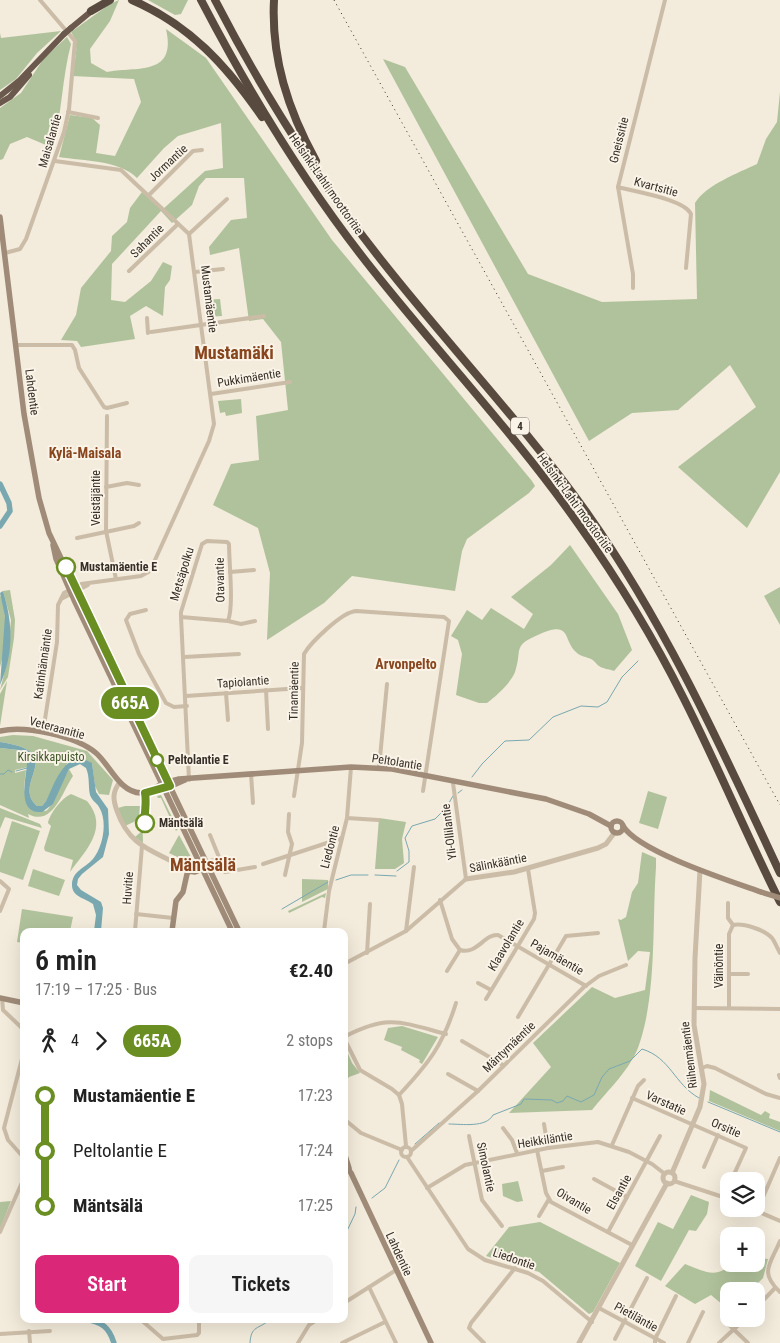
<!DOCTYPE html>
<meta charset="utf-8">
<style>
body{margin:0;font-family:"Roboto Condensed",sans-serif;background:#f6f6f6;color:#222;height:100vh;display:flex;flex-direction:column;font-size:19px;white-space:nowrap}
*{box-sizing:border-box;margin:0}
p{font-size:16px;color:#767676}
.icon{flex:none;width:28px;height:28px;fill:none;stroke:currentColor;stroke-width:2;stroke-linecap:round;stroke-linejoin:round}
.map{position:relative;flex:1;overflow:hidden}
.panel{position:absolute;left:20px;top:928px;width:328px;height:395px;display:flex;flex-direction:column;background:#fff;border-radius:10px;box-shadow:0 5px 20px #0002}
.panel>*{flex:none}
.badge{padding:0 10px;border-radius:16px;font-size:18px;line-height:32px}
.tools{position:absolute;left:720px;top:1172px;display:grid;gap:10px}
.tools a{display:grid;place-items:center;width:45px;height:45px;border-radius:10px;background:#fff;box-shadow:0 5px 20px #0002;font-size:25px}
.map>.badge{position:absolute;translate:-50% -50%;box-shadow:0 0 0 2px #fff}
.legs{display:flex;align-items:center;gap:8px;height:55px;padding:0 15px;font-size:16px}
.legs p{margin-inline-start:auto}
.head{display:flex;align-items:center;justify-content:space-between;height:85px;padding:0 15px}
h1{font-size:28px;font-weight:600;line-height:38px}
.action{display:flex;gap:10px;margin-top:auto;padding:10px 15px}
.action a{flex:1;height:58px;border-radius:10px;background:#db2777;color:#fff;font-size:20px;font-weight:600;line-height:58px;text-align:center}
.action a+a{background:#f6f6f6;color:#222}
ul{padding:0 15px;list-style:none}
li{display:flex;align-items:center;gap:18px;height:55px;font-size:19px}
li i{display:grid;place-items:center;width:8px;height:100%;margin:0 6px;background:currentColor}
li i::after{content:'';width:12px;height:12px;margin:-6px;border:4px solid;border-radius:50%;background:#fff}
li p{margin-inline-start:auto}
li:first-child i{background:linear-gradient(#0000 50%,currentColor 0)}
li:last-child i{background:linear-gradient(currentColor 50%,#0000 0)}
.map>svg:first-child{display:block}
</style>
<div class="map">
<svg width="780" height="1343" viewBox="0 0 780 1343">
<rect width="100%" height="100%" fill="#f3ebdb"/>
<g fill="#b0c29b">
<path d="M 119,0 L 110,21 L 90,49 L 91,63 L 107,72 C 136,66 177,77 166,29 L 206,58 L 332,240 L 532,481 L 535,486 L 529,493 L 467,539 L 462,551 L 455,591 L 352,576 L 324,603 L 267,640 L 270,573 L 258,528 L 213,505 L 231,464 L 259,460 L 256,416 L 288,410 L 281,342 L 263,319 L 249,321 L 239,248 L 210,255 L 209,247 L 231,220 L 247,218 L 244,178 L 206,178 L 199,186 L 192,205 L 172,223 L 161,211 L 112,264 L 111,300 L 125,302 L 151,281 L 163,262 L 172,266 L 170,280 L 165,287 L 163,316 L 146,306 L 130,316 L 135,339 L 81,347 L 77,341 L 61,340 L 76,315 L 81,288 L 111,251 L 112,236 L 127,222 L 130,208 L 142,192 L 162,210 L 205,171 L 223,168 L 221,123 L 178,136 L 164,148 L 137,178 C 119,160 84,161 59,157 L 70,115 L 92,118 L 100,125 L 96,153 L 115,156 L 141,102 L 134,79 L 72,76 C 74,60 81,46 71,32 L 110,4 Z"/>
<path d="M 148,0 L 188,0 L 181,14 L 175,15 Z"/>
<path d="M 61,31 L 37,53 L 16,79 L 0,90 L 0,33 L 1,38 Z"/>
<path d="M 67,37 L 71,44 C 62,78 62,113 53,148 L 27,137 L 10,144 L 3,159 L 0,160 L 0,108 L 21,93 L 44,58 Z"/>
<path d="M 383,59 L 405,67 L 528,274 L 602,302 L 697,299 L 695,203 C 706,185 738,173 757,164 L 766,139 L 777,122 L 780,92 L 780,472 L 747,528 L 678,467 L 756,407 L 730,365 L 678,410 L 632,413 L 589,441 Z"/>
<path d="M 220,299 L 222,316 L 206,317 L 205,300 Z"/>
<path d="M 241,399 L 242,413 L 226,416 L 225,412 L 220,413 L 218,401 Z"/>
<path d="M 570,545 L 618,614 L 632,650 L 614,671 C 609,669 603,669 599,666 C 596,664 595,661 591,659 C 587,657 580,656 577,653 C 562,641 573,620 540,634 C 511,646 523,649 515,672 C 510,684 497,695 487,703 L 479,703 L 456,695 L 462,654 L 458,640 L 451,636 L 467,610 L 482,620 L 491,608 L 524,629 L 533,614 L 511,597 L 551,565 Z"/>
<path d="M 780,587 L 780,625 L 764,596 Z"/>
<path d="M 10,590 L 15,620 L 14,638 L 8,677 L 0,690 L 7,663 L 11,620 L 3,591 Z"/>
<path d="M 0,595 C 10,615 6,647 0,667 Z"/>
<path d="M 7,681 L 0,726 L 0,694 Z"/>
<path d="M 13,735 L 33,736 L 87,751 L 113,780 L 109,795 L 99,794 L 95,786 L 92,763 L 68,762 L 46,801 L 42,806 L 37,806 C 10,783 70,752 0,742 L 0,737 Z"/>
<path d="M 0,748 L 19,750 L 27,757 L 28,767 L 15,770 L 15,773 L 26,770 L 24,787 L 28,806 L 46,811 L 49,808 L 69,769 L 73,776 C 62,792 53,827 28,814 L 29,818 L 0,805 Z"/>
<path d="M 648,791 L 667,797 L 658,829 L 639,823 Z"/>
<path d="M 71,794 L 87,801 C 110,828 85,851 70,872 L 73,860 L 45,851 L 44,848 L 51,826 L 48,823 C 50,813 62,798 71,794 Z"/>
<path d="M 161,795 L 178,829 L 176,831 L 161,798 L 158,798 L 157,796 Z"/>
<path d="M 125,806 L 142,806 L 143,843 L 135,837 L 142,831 L 140,819 L 125,826 L 118,808 Z"/>
<path d="M 0,808 L 40,824 L 42,828 L 5,817 L 0,829 Z"/>
<path d="M 379,818 L 406,822 L 402,839 L 404,863 L 395,869 L 375,869 Z"/>
<path d="M 12,821 L 40,831 L 23,880 L 0,872 L 0,860 Z"/>
<path d="M 179,835 L 192,859 L 190,863 L 169,853 Z"/>
<path d="M 642,852 L 656,858 L 656,867 C 652,923 657,993 639,1045 C 631,1069 607,1091 592,1110 L 509,1113 L 551,1067 L 533,1043 L 592,987 L 615,998 L 645,990 L 650,952 L 638,951 L 628,961 L 618,919 L 621,920 L 626,917 L 632,892 L 638,883 Z"/>
<path d="M 33,869 L 65,880 L 59,896 L 28,886 Z"/>
<path d="M 302,879 L 328,880 L 328,889 L 302,902 Z"/>
<path d="M 326,893 L 325,898 L 322,897 L 289,913 L 288,911 Z"/>
<path d="M 22,909 L 73,917 L 70,931 L 24,931 L 24,943 L 17,942 Z"/>
<path d="M 402,1026 L 438,1037 L 422,1064 L 419,1062 L 420,1060 L 401,1050 L 402,1047 L 384,1040 L 388,1028 Z"/>
<path d="M 344,1044 L 352,1063 L 360,1073 L 349,1077 L 344,1084 Z"/>
<path d="M 710,1090 L 761,1115 L 765,1111 L 770,1114 L 769,1118 L 780,1122 L 780,1131 L 709,1101 Z"/>
<path d="M 518,1181 L 523,1201 L 517,1202 L 503,1196 L 502,1184 Z"/>
<path d="M 691,1195 L 709,1202 L 707,1214 L 696,1231 L 689,1230 L 661,1281 L 635,1266 L 658,1222 L 673,1229 Z"/>
<path d="M 11,1201 L 0,1229 L 0,1202 Z"/>
<path d="M 540,1222 L 620,1263 L 593,1312 L 589,1314 L 539,1272 L 486,1256 L 509,1227 Z"/>
<path d="M 756,1258 L 768,1259 L 763,1278 L 750,1291 L 729,1291 L 729,1310 L 711,1295 L 695,1304 L 665,1286 L 685,1264 C 701,1270 717,1280 730,1264 L 756,1264 Z"/>
</g>
<g fill="#79a8b1">
<path d="M 3,591 C 13,624 14,653 0,685 L 5,616 L 0,593 Z"/>
<path d="M 0,742 C 70,752 10,783 37,806 L 42,806 L 46,801 C 54,785 60,763 79,757 L 92,763 L 96,792 L 108,809 L 109,834 L 103,857 L 82,874 L 78,879 L 77,885 L 81,890 L 101,902 L 103,908 L 101,931 L 94,931 L 96,915 L 93,904 C 85,898 72,897 72,885 C 72,871 85,868 93,859 C 103,847 108,821 99,807 C 97,803 92,801 90,795 C 88,786 90,777 86,768 L 80,764 L 69,769 L 53,804 L 42,812 C 13,814 29,771 27,757 L 19,750 L 0,748 Z"/>
</g>
<g fill="none" stroke-linecap="round" stroke-linejoin="round">
<g stroke="#79a8b1" stroke-width="1">
<path d="M 16,771 L 27,768"/>
<path d="M 0,774 L 4,774 L 8,770 L 12,772"/>
<path d="M 472,777 L 482,764 L 505,741 L 529,740 L 553,717 L 581,706 L 598,707 L 607,702 L 622,677 L 638,661"/>
<path d="M 458,793 L 462,790"/>
<path d="M 397,871 L 409,862 L 409,851 L 405,838 L 412,826 L 435,819 L 446,808 L 453,796"/>
<path d="M 375,875 L 396,876"/>
<path d="M 336,880 L 351,875 L 368,875"/>
<path d="M 282,909 L 328,882"/>
<path d="M 708,1102 L 780,1132"/>
<path d="M 449,1124 C 462,1124 486,1128 493,1115 L 521,1104 L 524,1099 L 552,1100 L 557,1103 L 563,1101 L 567,1096 L 581,1102 L 594,1095 L 602,1077 L 609,1069 L 630,1061 L 642,1049 C 671,1058 674,1084 699,1098"/>
<path d="M 415,1144 L 439,1123"/>
<path d="M 372,1198 L 385,1188 L 399,1160"/>
<path d="M 346,1233 L 355,1214 L 356,1207"/>
<path d="M 250,1343 C 251,1325 258,1330 271,1319"/>
</g>
<g stroke="#79a8b1" stroke-width="5.5">
<path d="M 0,484 L 9,503 L 10,511 L 0,526"/>
<path d="M 85,1319 C 102,1322 109,1327 114,1343"/>
</g>
<g stroke="#cbbca7" stroke-width="4">
<path d="M 68,112 L 98,118"/>
<path d="M 618,187 C 635,192 684,199 691,214 L 686,268"/>
<path d="M 149,195 L 193,151 L 202,150"/>
<path d="M 189,234 L 227,199"/>
<path d="M 5,253 L 20,249 L 26,239 L 64,132 L 69,109 L 75,41 L 40,0"/>
<path d="M 129,271 L 178,224"/>
<path d="M 195,272 L 223,269"/>
<path d="M 633,288 L 633,274 L 618,187 L 665,0"/>
<path d="M 147,318 L 148,333"/>
<path d="M 151,332 L 264,316"/>
<path d="M 16,345 L 72,345 L 75,350 L 79,368 L 104,407 L 107,408 L 127,403"/>
<path d="M 211,394 L 290,382"/>
<path d="M 107,416 L 106,531 L 116,579"/>
<path d="M 106,487 L 127,483 L 139,485"/>
<path d="M 77,538 L 134,526 L 139,523"/>
<path d="M 230,572 L 254,570"/>
<path d="M 61,599 L 88,585"/>
<path d="M 146,610 L 130,614 L 126,620 L 139,654 L 166,703 L 174,707 L 187,706"/>
<path d="M 181,617 L 228,621 C 234,606 229,563 229,544 L 227,542 L 207,541 L 202,544 L 181,612 L 181,617 L 189,780"/>
<path d="M 228,621 L 241,624 L 255,621"/>
<path d="M 184,657 L 239,654"/>
<path d="M 266,690 L 268,729"/>
<path d="M 226,693 L 228,720"/>
<path d="M 186,696 L 302,688"/>
<path d="M 43,732 L 57,642 L 58,605 L 64,593 L 81,584 L 141,576 L 150,571 L 209,441 L 214,424 L 189,234 L 121,170 L 55,161"/>
<path d="M 379,768 L 387,684"/>
<path d="M 251,774 L 253,803"/>
<path d="M 294,796 L 302,743 L 304,654 C 311,642 342,612 356,611 L 444,617 L 449,621 L 423,791"/>
<path d="M 347,818 L 378,820"/>
<path d="M 210,835 L 225,872 L 255,867"/>
<path d="M 206,862 L 218,859"/>
<path d="M 263,864 L 342,838"/>
<path d="M 208,867 L 221,863"/>
<path d="M 285,875 L 292,844 L 288,832 L 289,814"/>
<path d="M 0,881 L 9,889 L 0,911"/>
<path d="M 440,900 L 452,939 L 460,950"/>
<path d="M 728,903 L 728,918 L 733,925 C 744,923 765,930 772,938 C 775,942 777,948 780,953"/>
<path d="M 136,914 L 173,918"/>
<path d="M 135,931 L 142,846"/>
<path d="M 324,931 L 329,891 L 347,818 L 351,767"/>
<path d="M 406,931 L 414,867"/>
<path d="M 367,953 L 370,904"/>
<path d="M 344,964 L 406,931 L 466,879 L 453,783"/>
<path d="M 447,971 L 460,950 C 477,955 484,934 498,935 L 586,986"/>
<path d="M 729,974 L 748,974"/>
<path d="M 478,983 L 491,990"/>
<path d="M 2,998 L 3,1010 L 24,1030"/>
<path d="M 486,999 L 534,919 L 535,913 L 528,869"/>
<path d="M 694,1008 L 780,1009"/>
<path d="M 729,1008 L 729,934 L 733,925"/>
<path d="M 518,1017 L 566,936 L 598,933"/>
<path d="M 344,1037 C 388,1014 401,1022 446,1034"/>
<path d="M 344,1038 L 360,1070 L 392,1089 L 399,1095 L 402,1104 L 406,1146"/>
<path d="M 462,1041 L 503,1065"/>
<path d="M 24,1051 L 4,1128 L 8,1140 L 24,1158"/>
<path d="M 702,1068 L 707,1066 L 715,1068 L 766,1094 L 780,1098"/>
<path d="M 448,1074 L 478,1091"/>
<path d="M 779,1075 L 780,1078"/>
<path d="M 399,1095 C 429,1063 443,1045 456,1003"/>
<path d="M 632,1098 L 746,1148 L 731,1181"/>
<path d="M 344,1119 L 361,1133 L 402,1150"/>
<path d="M 544,1124 L 548,1148"/>
<path d="M 503,1128 L 512,1140 L 517,1153"/>
<path d="M 469,1136 L 482,1200 L 502,1226"/>
<path d="M 612,1145 L 638,1086 L 644,1080"/>
<circle cx="406" cy="1152" r="5"/>
<path d="M 537,1150 L 546,1193 L 551,1202 L 632,1245"/>
<path d="M 411,1151 L 478,1091 L 584,987 L 599,976 L 626,965"/>
<path d="M 407,1157 L 468,1249 L 485,1260 L 528,1273 L 543,1281 L 592,1322"/>
<path d="M 704,1167 L 718,1135"/>
<path d="M 542,1171 L 563,1167"/>
<path d="M 594,1179 L 627,1197"/>
<path d="M 674,1181 L 729,1199"/>
<path d="M 427,1188 L 465,1165 L 548,1148 L 598,1142 L 629,1152 L 652,1164 L 665,1174"/>
<path d="M 725,1197 L 729,1187"/>
<path d="M 752,1209 L 780,1221"/>
<path d="M 757,1211 L 780,1158"/>
<path d="M 539,1216 L 549,1199"/>
<path d="M 0,1232 L 24,1178"/>
<path d="M 608,1232 L 660,1136"/>
<path d="M 344,1238 L 344,1243"/>
<path d="M 780,1241 C 770,1265 759,1272 780,1292"/>
<path d="M 369,1287 L 396,1343"/>
<path d="M 344,1303 L 396,1270"/>
<path d="M 599,1308 L 664,1343"/>
<path d="M 756,1308 L 775,1288"/>
<path d="M 140,1319 L 163,1339 L 197,1335 L 199,1333 L 199,1319"/>
<path d="M 726,1322 L 748,1343"/>
<path d="M 29,1331 L 30,1343"/>
<path d="M 0,1334 L 50,1331"/>
<path d="M 615,1339 L 647,1278"/>
<path d="M 298,1343 L 309,1325 L 318,1319"/>
<path d="M 342,1343 L 385,1322"/>
<path d="M 484,1343 L 469,1328 L 471,1323 L 515,1268"/>
<path d="M 655,1343 L 655,1339 L 676,1296"/>
<path d="M 688,1343 L 703,1312"/>
<path d="M 719,1343 L 745,1319"/>
</g>
<g stroke="#cbbca7" stroke-width="5">
<path d="M 120,782 C 112,792 113,800 117,811 C 131,851 157,850 189,871"/>
<path d="M 466,879 L 514,872 L 598,848 L 606,844 L 615,832"/>
<circle cx="669" cy="1178" r="6"/>
<path d="M 672,1173 L 700,1107 L 704,1084 L 694,1025 L 695,958 L 700,870"/>
<path d="M 579,1343 L 667,1183"/>
</g>
<g stroke="#9f8b78" stroke-width="5.5">
<path d="M 0,217 L 24,414 L 39,498 L 49,533 L 239,931"/>
<path d="M 53,545 L 56,559 L 74,600 L 232,931"/>
<path d="M 0,731 C 25,725 76,736 96,753 C 110,765 119,792 141,793 C 155,794 172,786 185,780"/>
<path d="M 149,792 L 161,784 L 179,779 L 351,767 L 392,769 L 546,799 L 589,814 L 611,826"/>
<circle cx="617" cy="827" r="6"/>
<path d="M 623,826 C 639,852 730,881 761,892"/>
<path d="M 172,931 L 176,901 L 183,892 L 187,874 L 189,871 L 195,872 L 205,868"/>
<path d="M 0,998 L 24,1003"/>
<path d="M 344,1152 L 349,1168"/>
<path d="M 344,1163 L 351,1173 L 431,1343"/>
</g>
<g stroke="#6a594c" stroke-width="6">
<path d="M 71,28 L 94,9"/>
<path d="M 0,96 L 20,80 L 64,34"/>
<path d="M 0,103 L 10,97 L 29,75"/>
</g>
<g stroke="#594a3f" stroke-width="8">
<path d="M 132,0 C 190,25 227,66 262,117"/>
<path d="M 201,0 C 250,94 306,186 372,269 C 440,355 516,435 579,525 C 618,580 653,637 683,697 C 717,764 746,834 780,902"/>
<path d="M 215,0 C 262,91 318,180 382,261 C 449,346 524,425 587,513 C 666,625 722,749 780,873"/>
<path d="M 274,0 C 271,58 288,110 316,161"/>
<path d="M 91,11 L 110,0"/>
</g>
<path stroke="#372f28" stroke-width="1" stroke-dasharray="1 4" stroke-linecap="butt" d="M 334,0 L 780,805"/>
<path stroke="#9f8b78" stroke-width="5.5" d="M 761,892 L 780,898"/>
<path stroke="#6a594c" stroke-width="6" d="M 64,34 L 71,28"/>
</g>
<g fill="none" stroke-linecap="round" stroke-linejoin="round">
<defs>
<path id="line-1" d="M 66,567 L 170,786 L 145,793 C 147,803 144,812 145,823"/>
</defs>
<use href="#line-1" stroke="#fff" stroke-width="11"/>
<use href="#line-1" stroke="#6b8e23" stroke-width="8"/>
</g>
<g fill="#fff" stroke="#6b8e23" stroke-width="2.5">
<circle cx="66" cy="567" r="9"/>
<circle cx="157" cy="760" r="6"/>
<circle cx="145" cy="823" r="9"/>
</g>
<g text-anchor="middle" stroke-width="4" stroke-linejoin="round" paint-order="stroke">
<rect fill="#faf4e8" stroke="#726a62" stroke-width="1" x="511" y="417.5" width="18" height="17" rx="4"/>
<g font-size="11" font-weight="bold" fill="#372f28">
<text x="520" y="430">4</text>
</g>
<g font-size="12" fill="#372f28" stroke="#faf4e8">
<text transform="translate(619 140) rotate(-76)" y="4">Gneissitie</text>
<text transform="translate(50 141) rotate(-74)" y="4">Maisalantie</text>
<text transform="translate(168 163) rotate(-43)" y="4">Jormantie</text>
<text transform="translate(326 184) rotate(55)" y="4">Helsinki-Lahti moottoritie</text>
<text transform="translate(656 187) rotate(15)" y="4">Kvartsitie</text>
<text transform="translate(147 241) rotate(-45)" y="4">Sahantie</text>
<text transform="translate(209 299) rotate(83)" y="4">Mustamäentie</text>
<text transform="translate(249 378) rotate(-9)" y="4">Pukkimäentie</text>
<text transform="translate(32 392) rotate(83)" y="4">Lahdentie</text>
<text transform="translate(96 498) rotate(-90)" y="4">Veistäjäntie</text>
<text transform="translate(575 503) rotate(54)" y="4">Helsinki-Lahti moottoritie</text>
<text transform="translate(182 574) rotate(-73)" y="4">Metsäpolku</text>
<text transform="translate(220 580) rotate(-91)" y="4">Otavantie</text>
<text transform="translate(43 664) rotate(-82)" y="4">Katinhännäntie</text>
<text transform="translate(243 682) rotate(-4)" y="4">Tapiolantie</text>
<text transform="translate(294 691) rotate(-89)" y="4">Tinamäentie</text>
<text transform="translate(57 728) rotate(15)" y="4">Veteraanitie</text>
<text transform="translate(397 762) rotate(9)" y="4">Peltolantie</text>
<text transform="translate(449 832) rotate(-97)" y="4">Yli-Ollilantie</text>
<text transform="translate(330 847) rotate(-75)" y="4">Liedontie</text>
<text transform="translate(498 863) rotate(-11)" y="4">Sälinkääntie</text>
<text transform="translate(128 888) rotate(-86)" y="4">Huvitie</text>
<text transform="translate(506 945) rotate(-59)" y="4">Klaavolantie</text>
<text transform="translate(557 957) rotate(30)" y="4">Pajamäentie</text>
<text transform="translate(719 966) rotate(-90)" y="4">Väinöntie</text>
<text transform="translate(509 1047) rotate(-44)" y="4">Mäntymäentie</text>
<text transform="translate(689 1055) rotate(-97)" y="4">Riihenmäentie</text>
<text transform="translate(666 1103) rotate(24)" y="4">Varstatie</text>
<text transform="translate(726 1128) rotate(23)" y="4">Orsitie</text>
<text transform="translate(545 1140) rotate(-9)" y="4">Heikkiläntie</text>
<text transform="translate(486 1167) rotate(78)" y="4">Simolantie</text>
<text transform="translate(619 1192) rotate(-61)" y="4">Elsantie</text>
<text transform="translate(574 1201) rotate(31)" y="4">Oivantie</text>
<text transform="translate(399 1254) rotate(65)" y="4">Lahdentie</text>
<text transform="translate(514 1259) rotate(19)" y="4">Liedontie</text>
<text transform="translate(636 1317) rotate(29)" y="4">Pietiläntie</text>
</g>
<g font-size="12" font-weight="bold" fill="#372f28" stroke="#faf4e8" text-anchor="start">
<text x="80" y="571">Mustamäentie E</text>
<text x="168" y="764">Peltolantie E</text>
<text x="159" y="827">Mäntsälä</text>
</g>
<g font-size="12" fill="#41572b" stroke="#faf4e8">
<text x="51" y="761">Kirsikkapuisto</text>
</g>
<g font-size="14" font-weight="bold" fill="#89451e" stroke="#faf4e8">
<text x="85" y="458">Kylä-Maisala</text>
<text x="406" y="669">Arvonpelto</text>
</g>
<g font-size="18" font-weight="bold" fill="#89451e" stroke="#faf4e8">
<text x="234" y="359">Mustamäki</text>
<text x="203" y="871">Mäntsälä</text>
</g>
</g>
</svg>
<div class="tools">
<a><svg class="icon" aria-label="layers" viewBox="0 0 24 24"><path d="M12 4l9 5-9 5-9-5zM3 14l9 5 9-5"/></svg></a>
<a>+</a>
<a>−</a>
</div>
<b class="badge" style="left:130px;top:703px;background:#6b8e23;color:#fff">665A</b>
<section class="panel">
<div class="head"><div><h1>6 min</h1><p>17:19 – 17:25 · Bus</p></div><b>€2.40</b></div>
<div class="legs"><svg class="icon" aria-label="walk" viewBox="0 0 24 24"><circle cx="13" cy="4" r="2"/><path d="M13 8l-2 6 4 7M11 14l-3 7M7 12l3-4h3l4 4"/></svg>4<svg class="icon" aria-label="forward" viewBox="0 0 24 24"><path d="M9 5l7 7-7 7"/></svg><b class="badge" style="background:#6b8e23;color:#fff">665A</b><p>2 stops</p></div>
<ul>
<li><i style="color:#6b8e23"></i><b>Mustamäentie E</b><p>17:23</p></li>
<li><i style="color:#6b8e23"></i><span>Peltolantie E</span><p>17:24</p></li>
<li><i style="color:#6b8e23"></i><b>Mäntsälä</b><p>17:25</p></li>
</ul>
<div class="action"><a>Start</a><a>Tickets</a></div>
</section>
</div>
